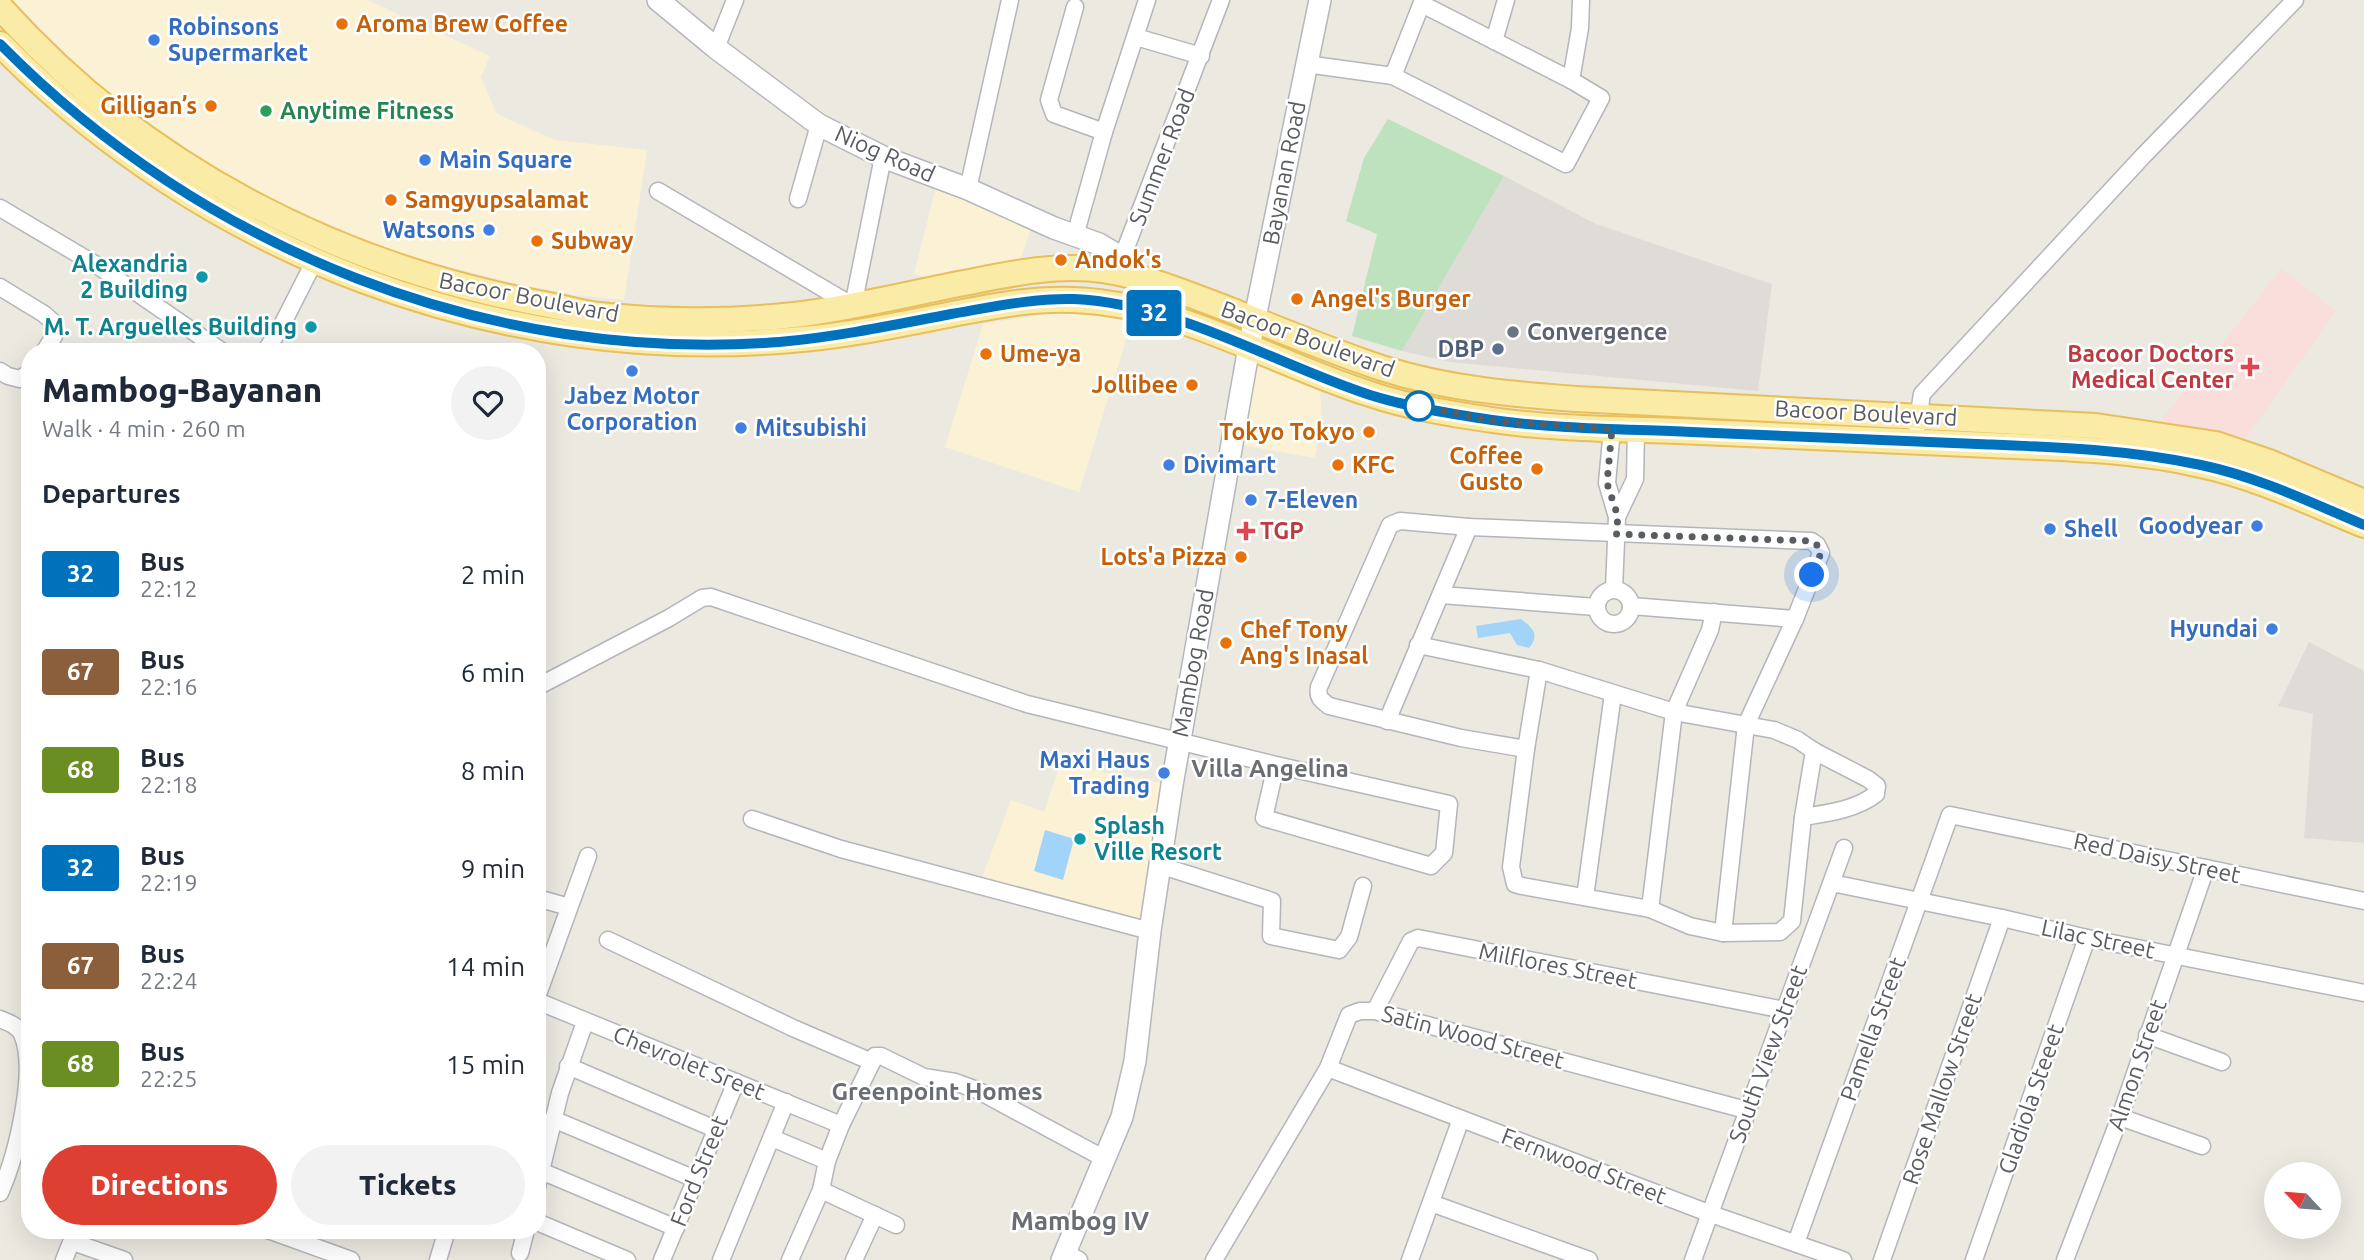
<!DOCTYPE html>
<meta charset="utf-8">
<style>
body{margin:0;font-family:Ubuntu,sans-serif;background:#f2f2f3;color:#1f2937;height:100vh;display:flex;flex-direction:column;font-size:26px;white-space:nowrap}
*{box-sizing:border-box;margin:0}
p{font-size:23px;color:#747a83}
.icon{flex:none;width:38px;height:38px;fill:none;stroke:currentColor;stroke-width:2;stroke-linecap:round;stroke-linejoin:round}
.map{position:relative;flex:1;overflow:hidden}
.details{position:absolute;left:21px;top:343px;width:525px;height:896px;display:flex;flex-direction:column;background:#fff;border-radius:28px;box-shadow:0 7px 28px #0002}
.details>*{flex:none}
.badge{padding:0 14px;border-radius:5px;font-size:24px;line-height:46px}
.needle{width:46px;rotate:296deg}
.controls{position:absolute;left:2264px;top:1162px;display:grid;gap:14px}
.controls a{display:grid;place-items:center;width:77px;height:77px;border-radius:50%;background:#fff;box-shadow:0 7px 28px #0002;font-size:35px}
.you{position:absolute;width:35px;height:35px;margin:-18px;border:5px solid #fff;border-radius:50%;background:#1a73e8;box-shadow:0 0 0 10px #1a73e833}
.map>.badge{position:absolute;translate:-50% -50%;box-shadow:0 0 0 4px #fff}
h2{padding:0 21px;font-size:26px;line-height:63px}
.round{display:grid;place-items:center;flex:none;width:74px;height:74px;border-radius:37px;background:#f2f2f3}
.headline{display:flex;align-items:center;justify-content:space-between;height:119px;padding:0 21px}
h1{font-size:33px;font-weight:800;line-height:52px}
.primary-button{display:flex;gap:14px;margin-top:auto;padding:14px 21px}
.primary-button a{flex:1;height:80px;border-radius:42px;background:#de3f33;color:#fff;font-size:28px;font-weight:800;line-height:80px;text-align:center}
.primary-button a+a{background:#f2f2f3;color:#1f2937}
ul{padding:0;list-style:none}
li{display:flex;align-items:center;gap:21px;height:98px;padding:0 21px}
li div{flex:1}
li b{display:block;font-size:26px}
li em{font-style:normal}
li .badge{min-width:77px;font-weight:700;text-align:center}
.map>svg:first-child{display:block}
</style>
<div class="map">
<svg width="2364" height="1260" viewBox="0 0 2364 1260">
<rect width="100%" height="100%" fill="#ebe9e0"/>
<g fill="#fbf2d5">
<path d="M 12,0 L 367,0 L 490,56 L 481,77 L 497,114 L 555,140 L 647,150 L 624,300 L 576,295 L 513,283 L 390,252 L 279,202 L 221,171 L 148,122 L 89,77 Z"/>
<path d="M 936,187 L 1031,229 L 1019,262 L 933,279 L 914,274 Z"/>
<path d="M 1057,312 L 1079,313 L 1132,321 L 1079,492 L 945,447 L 983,324 Z"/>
<path d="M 1254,365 L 1320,389 L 1322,421 L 1315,458 L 1241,445 Z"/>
<path d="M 1060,764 L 1172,785 L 1150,931 L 979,886 L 1011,800 L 1044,812 Z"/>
</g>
<g fill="#dfdcd8">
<path d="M 1504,176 L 1596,224 L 1772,284 L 1758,391 L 1450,362 L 1402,351 Z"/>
<path d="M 2309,642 L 2364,671 L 2364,843 L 2304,838 L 2313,714 L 2278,706 Z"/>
</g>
<path fill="#f9dedc" d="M 2281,269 L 2336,311 L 2246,438 L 2159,423 Z"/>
<path fill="#bee2be" d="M 1388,119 L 1504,176 L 1402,351 L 1352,336 L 1377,234 L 1346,221 L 1364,158 Z"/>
<g fill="#a2d4fa">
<path d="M 1521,619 C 1533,628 1540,635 1529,648 L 1517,645 L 1510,633 L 1478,638 L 1476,626 Z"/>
<path d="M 1045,830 L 1074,839 L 1063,880 L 1034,871 Z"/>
</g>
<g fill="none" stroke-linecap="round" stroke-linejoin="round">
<defs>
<g id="street">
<path d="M 1075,7 L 1049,100 L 1054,114 L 1104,132"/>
<path d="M 1136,37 L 1201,56"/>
<path d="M 1494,41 L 1506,0"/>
<path d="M 716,48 L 735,0"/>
<path d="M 1306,64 L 1393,76 L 1566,164 L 1601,98 L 1571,80 L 1422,4"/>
<path d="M 1393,76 L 1423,0"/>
<path d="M 1571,80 L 1580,28 L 1581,0"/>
<path d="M 968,189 L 1010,0"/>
<path d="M 658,191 L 853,306 L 883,157"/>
<path d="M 798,199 L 819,125"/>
<path d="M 0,208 L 98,266 L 223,352"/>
<path d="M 1075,236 L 1104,132 L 1147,0"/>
<path d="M 1122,258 L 1221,0"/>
<path d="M 0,287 L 44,314 L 54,323 L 54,336 L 44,352"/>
<path d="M 265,352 L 282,325 L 314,262"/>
<path d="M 0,371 L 8,376 L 20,379 L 30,372"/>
<path d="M 1917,426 L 1922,394 L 2144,155 L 2295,0"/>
<path d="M 1612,429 L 1607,483 L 1617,517 L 1614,589"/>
<path d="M 1617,517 L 1635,479 L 1636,430"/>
<circle cx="1614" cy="607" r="17"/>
<path d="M 1441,595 L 1596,607"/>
<path d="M 1631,606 L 1795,619"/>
<path d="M 1418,645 L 1539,670 L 1674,712 L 1774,730 L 1798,740 L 1814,751 L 1868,779 L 1877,786 L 1876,794 C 1855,810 1828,813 1803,817"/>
<path d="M 1539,670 L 1526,749 L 1511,867 L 1515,884 L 1522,886 L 1650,909 L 1690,926 L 1723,933 L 1780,932 L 1792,921 L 1803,817 L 1814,751"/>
<path d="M 537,687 L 669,618 L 702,598 L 711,597 L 1027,704 L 1276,765 L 1449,804 L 1444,853 L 1431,866 L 1264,818 L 1276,765"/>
<path d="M 1387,721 L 1469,527"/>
<path d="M 1526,749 L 1461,738 L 1329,706 C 1321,700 1317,697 1319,687 L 1390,525 L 1400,521 L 1469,527 L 1811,541 L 1817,545 L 1821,553 L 1795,619 L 1746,725 L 1723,933"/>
<path d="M 752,819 L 841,849 L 1150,931"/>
<path d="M 1159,865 L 1272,901 L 1271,936 L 1339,950 L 1349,937 L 1363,886"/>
<path d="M 1832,883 L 2002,918 L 2087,938 L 2364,993"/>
<path d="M 1585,897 L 1613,694"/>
<path d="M 537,898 L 569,907"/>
<path d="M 1650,909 L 1674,712 L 1710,630 L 1714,612"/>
<path d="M 608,940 L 793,1028 L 872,1062"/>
<path d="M 537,997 L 588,856"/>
<path d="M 537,1001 L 841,1125"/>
<path d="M 1375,1011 L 1411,941 L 1418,938 L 1784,1010"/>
<path d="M 0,1019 C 9,1023 17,1025 22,1034 C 38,1071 16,1157 0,1193"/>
<path d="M 2147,1035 L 2222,1062"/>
<path d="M 568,1066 L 715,1129"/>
<path d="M 1328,1068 L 1711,1214 L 1843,1260"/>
<path d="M 2120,1117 L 2202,1146"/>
<path d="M 553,1119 L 695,1179"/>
<path d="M 772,1138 L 827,1161"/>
<path d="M 541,1171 L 676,1228"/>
<path d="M 537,1187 L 560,1093 L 585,1022"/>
<path d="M 821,1190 L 896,1225"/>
<path d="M 1431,1203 L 1589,1260"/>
<path d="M 537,1222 L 627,1260"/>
<path d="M 268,1230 L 351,1260"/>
<path d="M 73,1242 L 124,1260"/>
<path d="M 1796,1243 L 1950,815 L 2364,901"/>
<path d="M 520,1253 L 526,1230"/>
<path d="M 1065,1253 L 1079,1260"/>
<path d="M 64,1260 L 76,1230"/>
<path d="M 438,1260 L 447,1230"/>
<path d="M 662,1260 L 736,1082"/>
<path d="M 721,1260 L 786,1102"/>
<path d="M 790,1260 L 821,1190 L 827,1161 L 841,1125 L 875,1056 L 881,1056 L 924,1077 L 955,1082 L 977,1090 L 1105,1159"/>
<path d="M 854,1260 L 875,1215"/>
<path d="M 1214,1260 L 1328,1068 L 1349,1015 L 1360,1011 L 1375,1011 L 1746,1110"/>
<path d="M 1410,1260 L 1461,1119"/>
<path d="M 1693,1260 L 1844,848"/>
<path d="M 1882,1260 L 2002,918"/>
<path d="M 1974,1260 L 2087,938"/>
<path d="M 2065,1260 L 2120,1117 L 2206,868"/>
</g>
<g id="secondary">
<path d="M 658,0 L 716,48 L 819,125 L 883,157 L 968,189 L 1054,228 L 1099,244 L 1122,258 L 1123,274"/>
<path d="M 1062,1260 L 1122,1117 L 1135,1061 L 1150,931 L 1172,785 L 1249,347 L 1320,0"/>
</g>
<g id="primary">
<path d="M 0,7 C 144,168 338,267 549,305 C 566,308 582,313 599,315 C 663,322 729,322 794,315 C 853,308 911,293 969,282 C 1014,273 1058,264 1103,270 C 1149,277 1190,295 1233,311 C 1277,329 1322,347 1367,363 C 1433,387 1506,394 1576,399 L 2096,426 L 2216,444 L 2269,462 L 2364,502"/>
<path d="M 0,44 C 206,254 497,365 791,340 C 849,336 906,323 963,312 C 1000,305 1037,298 1074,300 C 1179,304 1272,363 1370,394 C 1408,407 1452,414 1492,420 C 1553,429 1617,429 1678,431 C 1782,436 1886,440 1990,445 C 2060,448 2131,449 2201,465 C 2258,477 2310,503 2364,525"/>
</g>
</defs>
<use href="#street" stroke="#b3b6ba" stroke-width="19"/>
<use href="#secondary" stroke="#b4b7bc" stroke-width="24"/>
<use href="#primary" stroke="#e8bf5c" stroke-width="28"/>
<use href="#street" stroke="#fff" stroke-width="16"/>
<use href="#secondary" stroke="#fff" stroke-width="21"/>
<use href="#primary" stroke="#faeba7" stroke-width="24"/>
</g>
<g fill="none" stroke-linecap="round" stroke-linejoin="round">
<defs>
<path id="line" d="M 0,44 C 203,250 489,364 779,342 C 836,337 894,325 951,314 C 992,307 1033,298 1074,299 C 1179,304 1272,363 1370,395 C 1408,407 1452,414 1492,420 C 1557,429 1625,429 1691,432 C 1786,436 1882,440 1977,444 C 2052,447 2127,449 2201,465 C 2258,477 2310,502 2364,525"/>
</defs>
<use href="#line" stroke="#fff" stroke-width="16"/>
<use href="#line" stroke="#0072bc" stroke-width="10"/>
<path stroke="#595c60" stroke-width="7" stroke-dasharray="0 12.6" d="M 1419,406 L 1495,421 L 1612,429 L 1607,483 L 1618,517 L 1616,534 L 1811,541 L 1817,545 L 1821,553 L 1812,575"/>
</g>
<g fill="#e8710a" stroke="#fff" stroke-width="2.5">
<circle cx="342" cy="24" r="7"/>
<circle cx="211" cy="106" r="7"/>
<circle cx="391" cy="200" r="7"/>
<circle cx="537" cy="241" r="7"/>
<circle cx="1061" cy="260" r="7"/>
<circle cx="1297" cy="299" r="7"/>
<circle cx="986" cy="354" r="7"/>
<circle cx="1192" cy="385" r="7"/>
<circle cx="1369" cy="432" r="7"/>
<circle cx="1338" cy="465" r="7"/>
<circle cx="1537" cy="469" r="7"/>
<circle cx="1241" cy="557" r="7"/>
<circle cx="1226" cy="643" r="7"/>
</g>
<g fill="#3f7fe0" stroke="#fff" stroke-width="2.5">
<circle cx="154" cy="40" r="7"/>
<circle cx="425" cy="160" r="7"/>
<circle cx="489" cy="230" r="7"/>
<circle cx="632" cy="371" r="7"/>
<circle cx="741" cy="428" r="7"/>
<circle cx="1169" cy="465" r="7"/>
<circle cx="1251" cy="500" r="7"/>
<circle cx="2257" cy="526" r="7"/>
<circle cx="2050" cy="529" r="7"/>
<circle cx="2272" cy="629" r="7"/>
<circle cx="1164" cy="773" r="7"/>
</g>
<circle fill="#2e9e5b" stroke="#fff" stroke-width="2.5" cx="266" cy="111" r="7"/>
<g fill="#0f9aa8" stroke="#fff" stroke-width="2.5">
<circle cx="202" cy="277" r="7"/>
<circle cx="311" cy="327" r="7"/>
<circle cx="1080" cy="839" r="7"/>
</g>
<circle fill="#6b7280" stroke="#fff" stroke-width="2.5" cx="1513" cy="332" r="7"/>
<circle fill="#5c6f8a" stroke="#fff" stroke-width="2.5" cx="1498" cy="349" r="7"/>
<g fill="#e0444e" stroke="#fff" stroke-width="2.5">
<path d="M2246.5 356.5h7v7h7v7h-7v7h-7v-7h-7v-7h7z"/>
<path d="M1242.5 520.5h7v7h7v7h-7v7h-7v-7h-7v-7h7z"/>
</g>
<circle fill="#fff" stroke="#0072bc" stroke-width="3.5" cx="1419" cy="406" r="14"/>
<g text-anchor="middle" stroke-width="5" stroke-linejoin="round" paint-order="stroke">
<g font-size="23" font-weight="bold" fill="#c56008" stroke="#fff" text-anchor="start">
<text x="356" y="32">Aroma Brew Coffee</text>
<text x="197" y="114" text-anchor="end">Gilligan’s</text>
<text x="405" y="208">Samgyupsalamat</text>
<text x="551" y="249">Subway</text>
<text x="1075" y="268">Andok's</text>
<text x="1311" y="307">Angel's Burger</text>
<text x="1000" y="362">Ume-ya</text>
<text x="1178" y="393" text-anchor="end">Jollibee</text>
<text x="1355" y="440" text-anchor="end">Tokyo Tokyo</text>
<text x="1523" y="464" text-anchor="end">Coffee<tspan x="1523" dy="26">Gusto</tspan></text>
<text x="1352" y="473">KFC</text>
<text x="1227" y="565" text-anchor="end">Lots'a Pizza</text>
<text x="1240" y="638">Chef Tony<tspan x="1240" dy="26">Ang's Inasal</tspan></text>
</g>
<g font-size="23" font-weight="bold" fill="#366cbe" stroke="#fff" text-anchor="start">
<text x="168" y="35">Robinsons<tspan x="168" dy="26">Supermarket</tspan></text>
<text x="439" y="168">Main Square</text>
<text x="475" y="238" text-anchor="end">Watsons</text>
<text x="632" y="404" text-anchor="middle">Jabez Motor<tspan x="632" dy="26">Corporation</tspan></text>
<text x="755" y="436">Mitsubishi</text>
<text x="1183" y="473">Divimart</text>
<text x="1265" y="508">7-Eleven</text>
<text x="2243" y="534" text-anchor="end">Goodyear</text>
<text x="2064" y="537">Shell</text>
<text x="2258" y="637" text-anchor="end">Hyundai</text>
<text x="1150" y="768" text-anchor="end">Maxi Haus<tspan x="1150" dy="26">Trading</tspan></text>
</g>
<g font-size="23" font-weight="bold" fill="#27864d" stroke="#fff" text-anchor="start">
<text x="280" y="119">Anytime Fitness</text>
</g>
<g font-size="23" fill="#595c60" stroke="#fff">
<text transform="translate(885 154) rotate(24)" y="8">Niog Road</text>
<text transform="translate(1162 157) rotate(-69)" y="8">Summer Road</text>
<text transform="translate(1284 173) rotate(-79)" y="8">Bayanan Road</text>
<text transform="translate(529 297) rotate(11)" y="8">Bacoor Boulevard</text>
<text transform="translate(1308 339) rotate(20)" y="8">Bacoor Boulevard</text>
<text transform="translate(1866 413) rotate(3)" y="8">Bacoor Boulevard</text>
<text transform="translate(1193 663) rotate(-80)" y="8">Mambog Road</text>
<text transform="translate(2157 858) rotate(12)" y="8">Red Daisy Street</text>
<text transform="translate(2098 939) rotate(12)" y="8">Lilac Street</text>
<text transform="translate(1558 966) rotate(11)" y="8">Milflores Street</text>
<text transform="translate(1873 1029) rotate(-70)" y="8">Pamella Street</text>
<text transform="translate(1473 1037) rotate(15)" y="8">Satin Wood Street</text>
<text transform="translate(1768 1054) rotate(-70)" y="8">South View Street</text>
<text transform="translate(689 1063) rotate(22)" y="8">Chevrolet Sreet</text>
<text transform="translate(2137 1065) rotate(-71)" y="8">Almon Street</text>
<text transform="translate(1942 1089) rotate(-71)" y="8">Rose Mallow Street</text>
<text transform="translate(2031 1099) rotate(-71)" y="8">Gladiola Steeet</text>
<text transform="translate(1584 1166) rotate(21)" y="8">Fernwood Street</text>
<text transform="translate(699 1171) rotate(-68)" y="8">Ford Street</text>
</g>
<g font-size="23" font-weight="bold" fill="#0d838f" stroke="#fff" text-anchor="end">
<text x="188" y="272">Alexandria<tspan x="188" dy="26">2 Building</tspan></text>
<text x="297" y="335">M. T. Arguelles Building</text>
<text x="1094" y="834" text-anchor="start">Splash<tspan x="1094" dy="26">Ville Resort</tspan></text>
</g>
<g font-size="23" font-weight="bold" fill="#5b616d" stroke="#fff" text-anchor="start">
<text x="1527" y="340">Convergence</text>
</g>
<g font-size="23" font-weight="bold" fill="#4e5e75" stroke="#fff" text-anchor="end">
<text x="1484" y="357">DBP</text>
</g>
<g font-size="23" font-weight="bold" fill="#be3a42" stroke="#fff" text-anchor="end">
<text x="2234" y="362">Bacoor Doctors<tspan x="2234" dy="26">Medical Center</tspan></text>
<text x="1260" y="539" text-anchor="start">TGP</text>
</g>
<g font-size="24" font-weight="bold" fill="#6a6e72" stroke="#fff">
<text x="1270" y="777">Villa Angelina</text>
<text x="937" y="1100">Greenpoint Homes</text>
</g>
<g font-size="26" font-weight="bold" fill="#6a6e72" stroke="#fff">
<text x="1080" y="1230">Mambog IV</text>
</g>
</g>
</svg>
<div class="controls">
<a><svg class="needle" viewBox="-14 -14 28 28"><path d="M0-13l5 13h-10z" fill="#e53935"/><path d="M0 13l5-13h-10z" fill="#747a83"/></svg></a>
</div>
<div class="you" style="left:1812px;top:575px"></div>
<b class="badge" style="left:1154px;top:313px;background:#0072bc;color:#fff">32</b>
<section class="details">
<div class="headline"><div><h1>Mambog-Bayanan</h1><p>Walk · 4 min · 260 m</p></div><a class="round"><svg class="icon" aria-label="heart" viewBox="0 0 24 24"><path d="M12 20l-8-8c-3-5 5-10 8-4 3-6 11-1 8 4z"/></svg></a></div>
<h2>Departures</h2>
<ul>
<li><span class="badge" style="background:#0072bc;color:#fff">32</span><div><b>Bus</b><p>22:12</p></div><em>2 min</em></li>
<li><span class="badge" style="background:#8b5e3c;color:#fff">67</span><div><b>Bus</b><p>22:16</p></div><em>6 min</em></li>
<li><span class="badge" style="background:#6b8e23;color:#fff">68</span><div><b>Bus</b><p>22:18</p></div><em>8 min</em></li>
<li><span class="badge" style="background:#0072bc;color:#fff">32</span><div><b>Bus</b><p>22:19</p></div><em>9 min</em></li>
<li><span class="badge" style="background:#8b5e3c;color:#fff">67</span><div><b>Bus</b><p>22:24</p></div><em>14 min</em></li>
<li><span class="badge" style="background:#6b8e23;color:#fff">68</span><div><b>Bus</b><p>22:25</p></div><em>15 min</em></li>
</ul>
<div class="primary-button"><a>Directions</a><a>Tickets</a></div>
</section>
</div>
